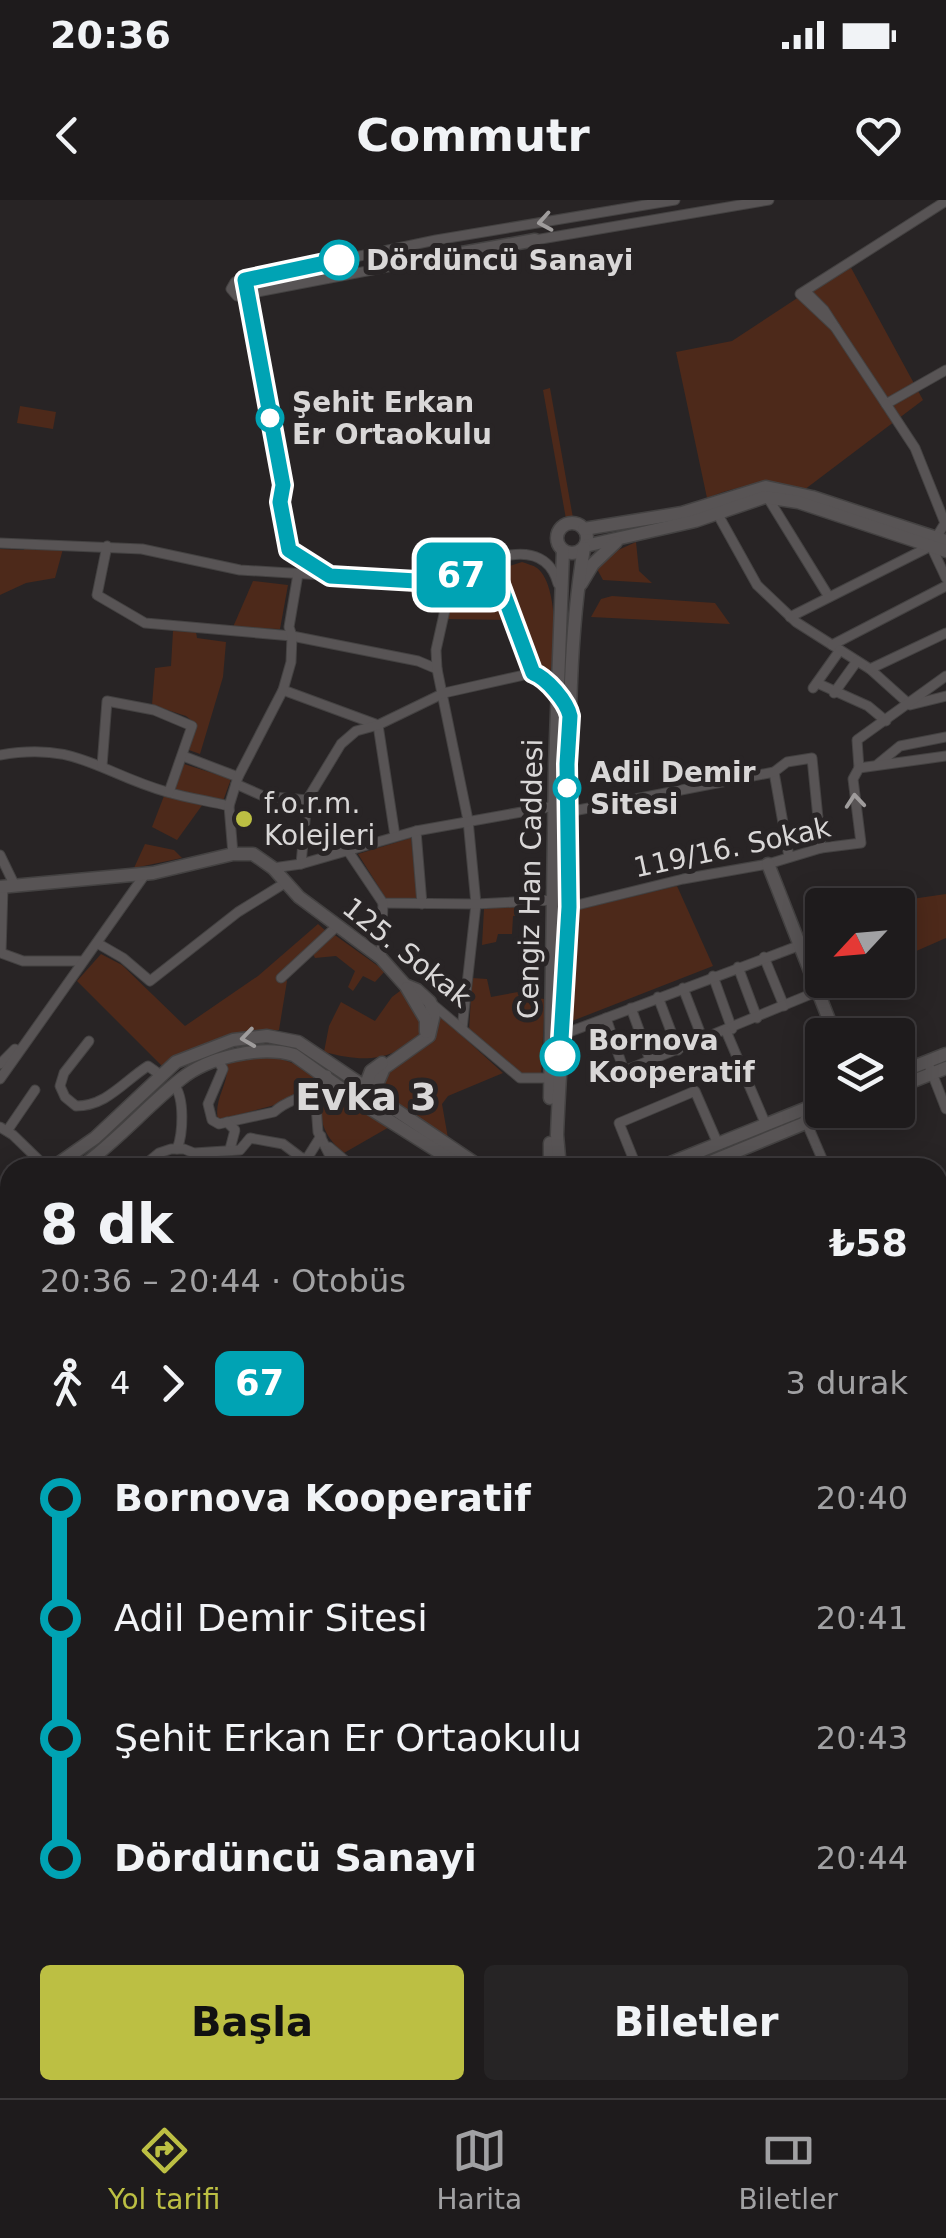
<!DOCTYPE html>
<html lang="tr">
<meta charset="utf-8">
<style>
body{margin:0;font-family:"DejaVu Sans",sans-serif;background:#262425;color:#f1f3f6;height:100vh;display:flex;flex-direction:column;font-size:38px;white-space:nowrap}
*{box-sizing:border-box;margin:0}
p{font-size:32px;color:#a1a1a3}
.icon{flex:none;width:55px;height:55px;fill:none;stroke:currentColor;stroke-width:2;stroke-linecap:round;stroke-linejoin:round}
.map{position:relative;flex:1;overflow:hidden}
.side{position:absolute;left:0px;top:958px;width:948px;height:942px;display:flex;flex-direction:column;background:#1e1b1c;border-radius:30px 30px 0 0;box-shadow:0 5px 25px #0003,0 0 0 2px #3c393b}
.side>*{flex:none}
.badge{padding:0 20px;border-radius:15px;font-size:35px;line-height:65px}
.needle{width:65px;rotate:244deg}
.fabs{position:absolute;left:805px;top:688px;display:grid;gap:20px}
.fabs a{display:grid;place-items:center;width:110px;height:110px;border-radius:10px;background:#1e1b1c;box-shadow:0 5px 25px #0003,0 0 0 2px #3c393b;font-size:50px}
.map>.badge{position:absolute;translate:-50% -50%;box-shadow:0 0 0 5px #fff}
.legs{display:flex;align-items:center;gap:15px;height:110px;padding:0 40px;font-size:32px}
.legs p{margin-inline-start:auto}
.head{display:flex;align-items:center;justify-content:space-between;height:170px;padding:0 40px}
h1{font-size:55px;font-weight:700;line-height:75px}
.button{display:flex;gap:20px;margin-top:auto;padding:20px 40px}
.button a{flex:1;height:115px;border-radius:10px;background:#bcbf43;color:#111;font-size:40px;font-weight:700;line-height:115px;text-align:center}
.button a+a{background:#262425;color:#f1f3f6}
ul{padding:0 40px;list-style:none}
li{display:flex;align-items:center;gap:35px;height:120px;font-size:38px}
li i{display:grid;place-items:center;width:15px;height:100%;margin:0 12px;background:currentColor}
li i::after{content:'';width:25px;height:25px;margin:-12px;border:8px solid;border-radius:50%;background:#1e1b1c}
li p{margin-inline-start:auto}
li:first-child i{background:linear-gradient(#0000 50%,currentColor 0)}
li:last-child i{background:linear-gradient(currentColor 50%,#0000 0)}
.status{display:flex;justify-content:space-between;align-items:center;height:70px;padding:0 50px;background:#1e1b1c;direction:ltr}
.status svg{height:28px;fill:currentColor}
header{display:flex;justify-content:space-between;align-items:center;height:130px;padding:0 40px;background:#1e1b1c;font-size:45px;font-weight:700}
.tab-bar{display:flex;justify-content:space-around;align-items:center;height:140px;border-top:2px solid #3c393b;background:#1e1b1c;font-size:28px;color:#a1a1a3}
.tab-bar a{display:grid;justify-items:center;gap:5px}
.tab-bar .current{color:#bcbf43}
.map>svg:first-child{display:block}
</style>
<div class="status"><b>20:36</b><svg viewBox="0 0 49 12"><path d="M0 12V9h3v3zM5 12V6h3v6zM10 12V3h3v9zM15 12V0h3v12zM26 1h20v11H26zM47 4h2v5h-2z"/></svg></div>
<header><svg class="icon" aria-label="back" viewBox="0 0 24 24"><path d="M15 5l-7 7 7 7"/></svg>Commutr<svg class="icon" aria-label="heart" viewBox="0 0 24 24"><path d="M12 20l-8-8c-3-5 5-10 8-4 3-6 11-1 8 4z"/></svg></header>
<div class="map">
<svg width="946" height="1898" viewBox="0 0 946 1898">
<rect width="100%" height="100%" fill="#282425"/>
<g fill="#4d291a">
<path d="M 849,64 L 923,200 L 804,290 C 768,281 741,284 707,298 L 676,152 L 732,141 Z"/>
<path d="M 550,188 L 573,318 L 566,319 L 543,190 Z"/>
<path d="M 20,206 L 56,212 L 53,229 L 17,223 Z"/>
<path d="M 636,342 L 639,371 L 652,383 L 603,380 L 597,369 L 616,351 Z"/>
<path d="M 25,346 L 63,349 L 55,378 L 26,383 L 0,395 L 0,349 L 24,350 Z"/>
<path d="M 522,362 C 527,364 533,365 537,368 C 559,385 556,454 549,476 L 543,467 L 533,467 L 497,370 Z"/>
<path d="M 483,372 L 492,376 L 508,420 L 447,419 L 458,387 Z"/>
<path d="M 253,381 L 288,385 L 280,429 L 233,427 Z"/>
<path d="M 612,396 L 715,403 L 730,424 L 591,417 L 601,399 Z"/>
<path d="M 173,431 L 196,432 L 197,438 L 226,442 L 223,477 L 200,554 L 189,550 L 197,525 L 186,516 L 152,505 L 155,468 L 171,466 Z"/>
<path d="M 184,564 L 231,579 L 223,601 L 175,589 Z"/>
<path d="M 164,596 L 203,604 L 177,640 L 152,627 Z"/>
<path d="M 411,638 L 417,700 L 387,700 L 358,654 Z"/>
<path d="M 145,644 L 174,650 L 182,658 L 134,668 Z"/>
<path d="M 677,686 L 713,766 L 567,823 L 573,711 Z"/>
<path d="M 946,694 L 946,738 L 898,759 L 898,705 L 870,705 Z"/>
<path d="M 524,705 L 523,715 L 513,716 L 512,734 L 498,734 L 496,742 L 482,745 L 484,709 Z"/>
<path d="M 318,724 L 327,732 L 281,774 L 287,781 L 279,830 L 232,834 L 164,868 L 77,781 L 101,754 L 122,765 L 185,826 L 258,776 Z"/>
<path d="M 822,727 L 822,780 L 847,780 L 824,790 L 802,736 Z"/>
<path d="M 332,733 L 385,771 L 375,782 L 363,776 L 353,791 L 348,787 L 355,771 L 336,756 L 315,758 L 313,754 Z"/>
<path d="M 472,778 L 487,779 L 491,797 L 518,792 L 522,797 L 545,799 L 541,874 L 518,874 L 469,832 Z"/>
<path d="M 404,788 L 418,812 L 422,833 C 390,863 363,862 324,852 L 329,826 L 341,802 L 375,821 L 392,797 Z"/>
<path d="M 438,814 L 503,873 L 448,896 L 442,904 L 448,938 L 386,896 L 384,873 C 406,857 439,846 438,814 Z"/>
<path d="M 273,856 L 309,869 L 321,879 L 294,900 L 218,920 C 213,898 231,882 226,863 Z"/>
<path d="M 327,881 L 358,908 L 391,926 L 344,953 C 320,934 315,910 327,881 Z"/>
<path d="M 938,1280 L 946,1280 L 946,1404 L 938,1397 Z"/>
<path d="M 946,1625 L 946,1881 L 938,1875 L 938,1633 Z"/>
</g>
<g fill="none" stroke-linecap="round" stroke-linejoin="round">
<g stroke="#7f5d94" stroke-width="2.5">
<path d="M 938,1148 L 946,1145"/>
<path d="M 938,1396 L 946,1403"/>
</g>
<defs>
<g id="street">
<path d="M 535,40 L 769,0"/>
<path d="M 445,56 L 237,96 L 231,89 L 235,82 L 436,40 L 675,0"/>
<path d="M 805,91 L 824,110 L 835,127 L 800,94 L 946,1"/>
<path d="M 835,127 L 886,204 L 946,170"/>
<path d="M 768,298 L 829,397"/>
<path d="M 717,313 L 757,385 L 796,422 L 870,469 L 910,505 L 946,496"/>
<path d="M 0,343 L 142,349 L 240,370 L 451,383 C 479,359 545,332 558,384"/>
<path d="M 107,346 L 97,395 L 145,423 L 292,436 L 418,461 L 437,469"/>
<path d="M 931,346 L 946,378"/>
<path d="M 491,360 L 533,473 L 542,476 L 569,509"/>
<path d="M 451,383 L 436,450 L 437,469 L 468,620 L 476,704 L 462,829"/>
<path d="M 790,417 L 931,346 L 945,323 L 915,248 L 886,204"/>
<path d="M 832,445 L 946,386"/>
<path d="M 870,469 L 946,433"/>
<path d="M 817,483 L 868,506 L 886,521"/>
<path d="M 813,488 L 840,450"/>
<path d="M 283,490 L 378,525 L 395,636"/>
<path d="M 834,493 L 857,461"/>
<path d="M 0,555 C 76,541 100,573 167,592 C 187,598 209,601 229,606"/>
<path d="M 183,556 L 238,577"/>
<path d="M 878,564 L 900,546 L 946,537"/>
<path d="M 102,566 L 107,501 L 154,510 L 192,526 L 169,592"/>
<path d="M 859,568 L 857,540 L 946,476"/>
<path d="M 774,572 L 789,657"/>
<path d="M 236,584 L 263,596 L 307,600"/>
<path d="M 568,612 L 774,572 L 787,562 L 812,558 L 821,648"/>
<path d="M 416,631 L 422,704"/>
<path d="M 348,651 L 383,703 L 476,704 L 555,700"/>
<path d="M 233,654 L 229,606 L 238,577 L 283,490 L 291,462 L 292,436 L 289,427 L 298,374"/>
<path d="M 0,655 L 15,686"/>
<path d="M 301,664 L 307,600 L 341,544 L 356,531 L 378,525 L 444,493 L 533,473"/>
<path d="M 273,668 L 301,664 L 416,631 L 555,606"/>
<path d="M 3,687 L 1,753 L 23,761 L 81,761"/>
<path d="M 569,707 L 683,679 L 768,664 L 821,648 L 861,643 L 853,579 L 859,568 L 946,556"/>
<path d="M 97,743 L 123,758 L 150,781 L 238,712 L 285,683"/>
<path d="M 764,757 L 784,806"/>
<path d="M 381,758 L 383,703"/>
<path d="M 738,767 L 757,818"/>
<path d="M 713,776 L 732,829"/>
<path d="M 281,778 L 336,727"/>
<path d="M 683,788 L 703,840"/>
<path d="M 658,797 L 678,850"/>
<path d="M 431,803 L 520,878 L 550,878"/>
<path d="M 631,808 L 650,860"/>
<path d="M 606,818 L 624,871 L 816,792"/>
<path d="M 726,831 L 766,925"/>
<path d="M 561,835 L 798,746"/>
<path d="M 89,841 L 64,873 L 60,886 L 65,897 L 76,906 C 107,906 124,881 148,866 L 162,876"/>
<path d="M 218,861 L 223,869 L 208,904 L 212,920 L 219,924 L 274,912 C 292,895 308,902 327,875"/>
<path d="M 0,864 L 15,849"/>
<path d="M 930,868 L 946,909"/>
<path d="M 0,879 L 146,673"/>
<path d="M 174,885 C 185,898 183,934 177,949"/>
<path d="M 315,892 L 318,932 L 336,968"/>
<path d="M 805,919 L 826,968"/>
<path d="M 227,922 L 235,930 L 230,949"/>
<path d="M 0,927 L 13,935 L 47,968"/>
<path d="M 7,931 L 35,890"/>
<path d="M 329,947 L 354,968"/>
<path d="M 195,954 L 209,959 L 265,968"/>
<path d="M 306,960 L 321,936"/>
<path d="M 141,968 L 159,953 L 171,949 L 184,949 L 194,953 L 240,950 L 250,938 L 283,944 L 315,968"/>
<path d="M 290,968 L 303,958"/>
<path d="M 637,968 L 619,923 L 695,891 L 718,944"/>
<path d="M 0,1061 L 10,1058"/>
<path d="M 0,1299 L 10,1303"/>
<path d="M 0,1333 L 10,1321"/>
<path d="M 0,1351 L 10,1355"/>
<path d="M 0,1479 L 10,1465"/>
<path d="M 0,1514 L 10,1517"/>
<path d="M 0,1575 L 10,1562"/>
<path d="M 0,1672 L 10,1670"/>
<path d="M 0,1783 L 10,1773"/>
<path d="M 0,1797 L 10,1803"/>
<path d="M 264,1890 L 271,1898"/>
<path d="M 360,1890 L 369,1898"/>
<path d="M 712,1890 L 713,1898"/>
<path d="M 181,1895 L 196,1898"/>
<path d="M 117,1898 L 119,1890"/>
<path d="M 215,1898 L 219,1890"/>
<path d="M 372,1898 L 382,1890"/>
<path d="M 493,1898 L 503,1890"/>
<path d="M 520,1898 L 544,1892 L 548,1898"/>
<path d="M 611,1898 L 638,1890"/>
<path d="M 645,1898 L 674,1890"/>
</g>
<g id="secondary">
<path d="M 445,56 L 535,40"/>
<circle cx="572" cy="338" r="15"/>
<path d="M 584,329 L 682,313 L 766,287 L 812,297 L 946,341"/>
<path d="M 585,346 L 695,321 L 765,297 L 798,302 L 946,351"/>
<path d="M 581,384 L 593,364 L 616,342"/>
<path d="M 768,664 L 835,835"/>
<path d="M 0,687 L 153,673 L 233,654 L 253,654 L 273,668 L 299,697 L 381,758 L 405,785 L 417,790 L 430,802 L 434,814 L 429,836 L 384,868 L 375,889"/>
<path d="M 407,788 L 426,820 L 426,832"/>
<path d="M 898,873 L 946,854"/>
<path d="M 898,887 L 946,868"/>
<path d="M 378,898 L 482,968"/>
<path d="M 550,898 L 555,565 L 563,351"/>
<path d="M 366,906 L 464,968"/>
<path d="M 52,968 L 95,938 L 176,862 L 233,840 L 267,836 L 298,842 L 365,887 L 371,871 L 382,863"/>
<path d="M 80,968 C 117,941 146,907 181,879 C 208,857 261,845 294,855 L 360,902"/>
<path d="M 550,968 L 550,943"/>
<path d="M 560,968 L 557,935 C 560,858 567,782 569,706 C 571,586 564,467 584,348"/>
<path d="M 658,968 L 822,902"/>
<path d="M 696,968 L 837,910"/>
<path d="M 0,994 L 10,990"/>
<path d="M 0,1012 L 10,1007"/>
<path d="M 938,1137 L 946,1134"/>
<path d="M 823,1890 L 825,1898"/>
<path d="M 838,1890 L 838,1898"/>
<path d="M 901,1890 L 914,1898"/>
<path d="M 937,1890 L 946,1897"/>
</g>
</defs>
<use href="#street" stroke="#444242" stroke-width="11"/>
<use href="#secondary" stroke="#444242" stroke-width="15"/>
<use href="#street" stroke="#585455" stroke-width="9"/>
<use href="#secondary" stroke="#585455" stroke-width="12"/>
</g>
<defs><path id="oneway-chevron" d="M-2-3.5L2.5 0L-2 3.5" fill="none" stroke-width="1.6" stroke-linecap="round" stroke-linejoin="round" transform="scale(2.5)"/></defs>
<g stroke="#9f9c9c">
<use href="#oneway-chevron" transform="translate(545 22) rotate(170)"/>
<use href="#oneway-chevron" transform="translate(855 601) rotate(-95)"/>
<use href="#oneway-chevron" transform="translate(248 838) rotate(172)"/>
</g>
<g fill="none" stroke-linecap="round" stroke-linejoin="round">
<defs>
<path id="line-1" d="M 339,60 L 245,80 L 283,285 L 280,302 L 289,350 L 330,376 L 451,383 L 466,370 L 491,360 L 533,473 C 547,478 567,502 570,516 L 567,564 L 569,707 L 560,856"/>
</defs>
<use href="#line-1" stroke="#fff" stroke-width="22"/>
<use href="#line-1" stroke="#00a3b4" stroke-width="15"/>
</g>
<g fill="#fff" stroke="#00a3b4" stroke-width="5">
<circle cx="339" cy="60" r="18"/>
<circle cx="270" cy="218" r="12"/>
<circle cx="567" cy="588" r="12"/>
<circle cx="560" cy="856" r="18"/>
</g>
<circle fill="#bcbf43" stroke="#282425" stroke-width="4" cx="244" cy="619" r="10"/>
<g text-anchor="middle" stroke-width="10" stroke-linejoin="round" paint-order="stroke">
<g font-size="28" font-weight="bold" fill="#d9d7d7" stroke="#282425" text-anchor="start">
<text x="366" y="70">Dördüncü Sanayi</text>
<text x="292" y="212">Şehit Erkan<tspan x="292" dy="32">Er Ortaokulu</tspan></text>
<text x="590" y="582">Adil Demir<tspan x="590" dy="32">Sitesi</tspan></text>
<text x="588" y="850">Bornova<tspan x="588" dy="32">Kooperatif</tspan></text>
</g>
<g font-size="28" fill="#d9d7d7" stroke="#282425" text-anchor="start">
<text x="264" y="613">f.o.r.m.<tspan x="264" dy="32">Kolejleri</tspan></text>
</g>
<g font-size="28" fill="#d9d7d7" stroke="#282425">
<text transform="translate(732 647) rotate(-12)" y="10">119/16. Sokak</text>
<text transform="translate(530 679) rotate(-89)" y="10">Cengiz Han Caddesi</text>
<text transform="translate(407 752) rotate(39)" y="10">125. Sokak</text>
</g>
<g font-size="38" font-weight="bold" fill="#d9d7d7" stroke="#282425">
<text x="366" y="910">Evka 3</text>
</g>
</g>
</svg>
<div class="fabs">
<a><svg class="needle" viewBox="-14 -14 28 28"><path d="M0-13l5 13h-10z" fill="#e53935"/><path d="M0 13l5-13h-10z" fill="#a1a1a3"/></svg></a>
<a><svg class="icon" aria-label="layers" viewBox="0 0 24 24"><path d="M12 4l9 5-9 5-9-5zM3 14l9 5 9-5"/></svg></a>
</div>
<b class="badge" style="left:461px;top:375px;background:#00a3b4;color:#fff">67</b>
<section class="side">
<div class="head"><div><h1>8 dk</h1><p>20:36 – 20:44 · Otobüs</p></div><b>₺58</b></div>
<div class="legs"><svg class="icon" aria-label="walk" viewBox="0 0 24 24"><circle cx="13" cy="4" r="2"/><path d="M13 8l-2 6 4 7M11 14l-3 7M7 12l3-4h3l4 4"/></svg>4<svg class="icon" aria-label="forward" viewBox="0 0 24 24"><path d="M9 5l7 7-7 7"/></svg><b class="badge" style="background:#00a3b4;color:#fff">67</b><p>3 durak</p></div>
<ul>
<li><i style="color:#00a3b4"></i><b>Bornova Kooperatif</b><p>20:40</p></li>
<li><i style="color:#00a3b4"></i><span>Adil Demir Sitesi</span><p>20:41</p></li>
<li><i style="color:#00a3b4"></i><span>Şehit Erkan Er Ortaokulu</span><p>20:43</p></li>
<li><i style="color:#00a3b4"></i><b>Dördüncü Sanayi</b><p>20:44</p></li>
</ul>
<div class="button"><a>Başla</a><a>Biletler</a></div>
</section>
</div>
<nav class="tab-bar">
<a class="current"><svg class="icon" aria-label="directions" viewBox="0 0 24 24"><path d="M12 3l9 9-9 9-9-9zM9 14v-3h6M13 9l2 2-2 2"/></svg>Yol tarifi</a>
<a><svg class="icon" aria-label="map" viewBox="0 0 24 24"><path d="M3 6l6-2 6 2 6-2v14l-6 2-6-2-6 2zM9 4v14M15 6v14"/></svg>Harita</a>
<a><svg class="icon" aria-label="tickets" viewBox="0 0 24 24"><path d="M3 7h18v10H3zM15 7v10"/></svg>Biletler</a>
</nav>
